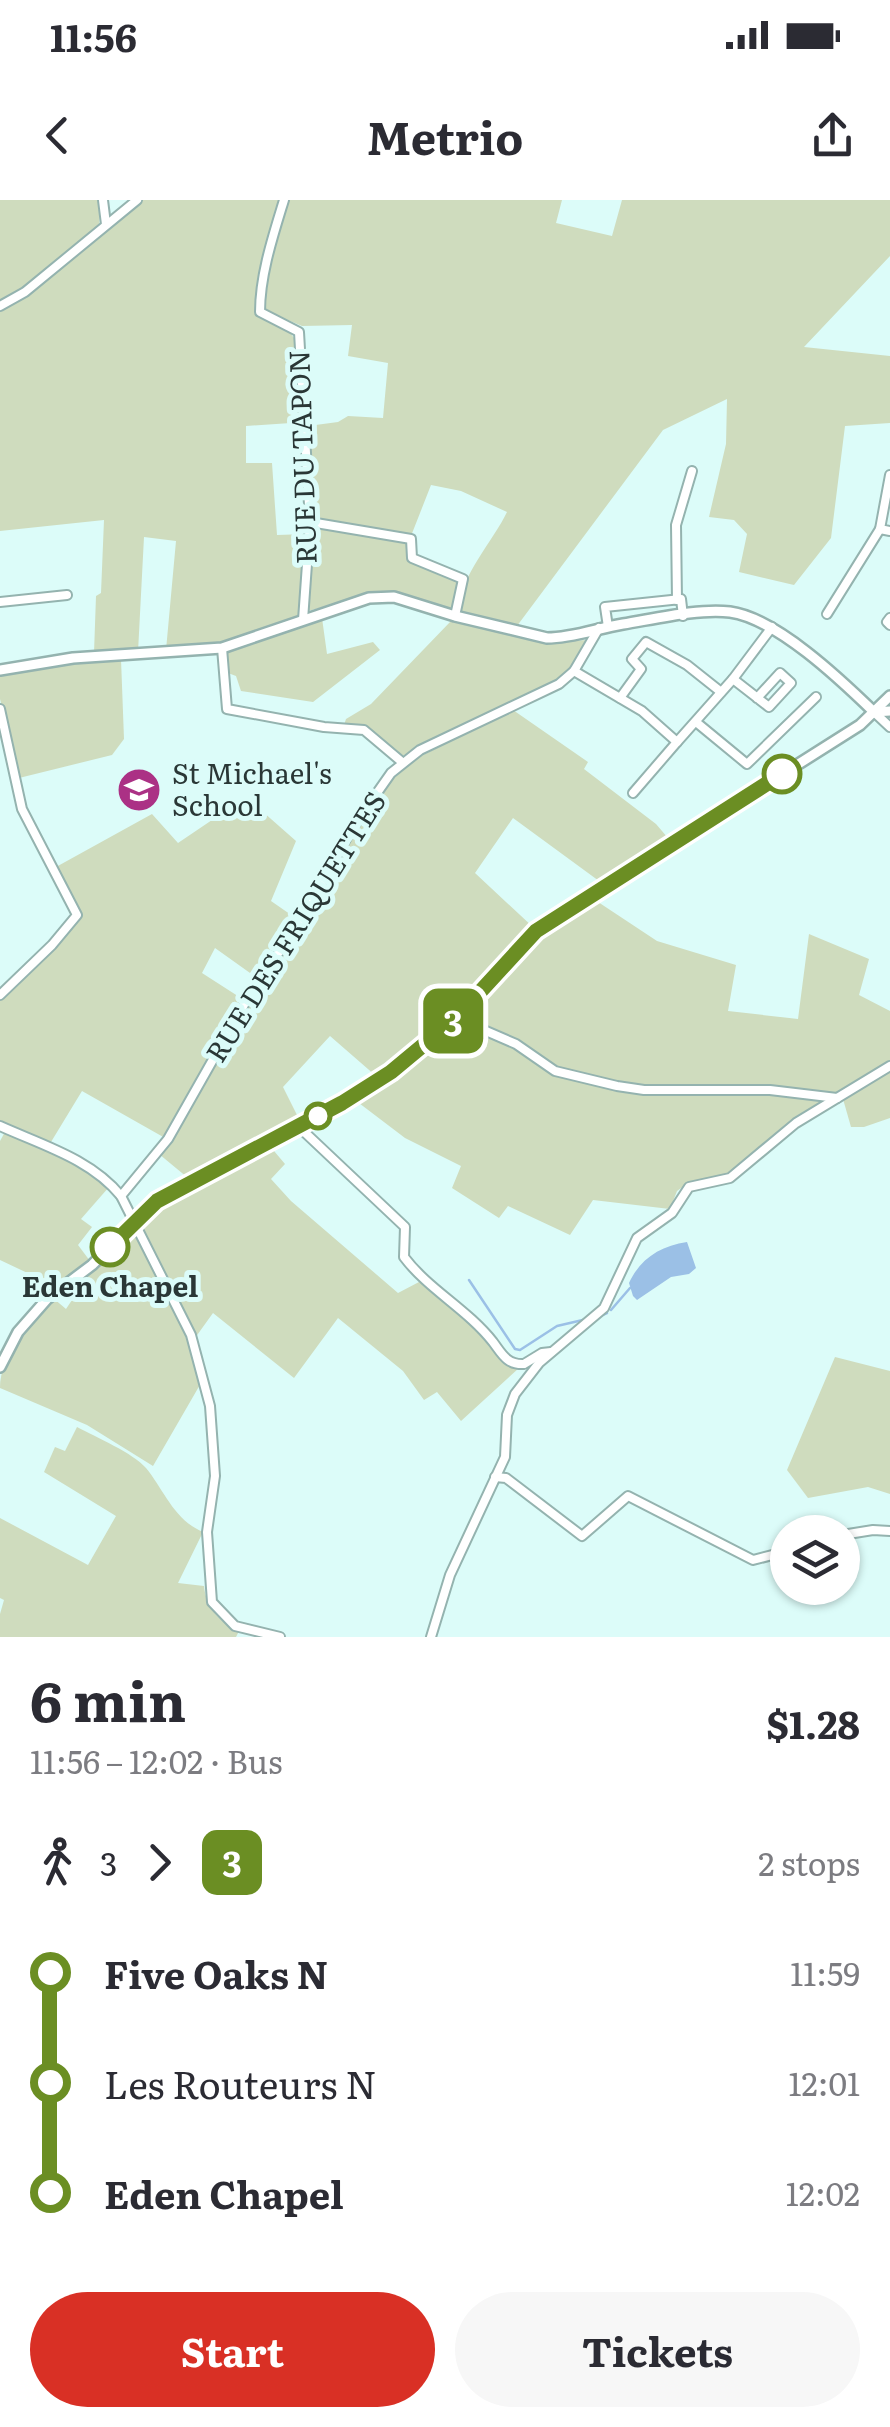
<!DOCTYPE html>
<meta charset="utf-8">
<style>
body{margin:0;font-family:Literata,serif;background:#f7f7f7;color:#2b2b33;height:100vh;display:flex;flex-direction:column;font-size:38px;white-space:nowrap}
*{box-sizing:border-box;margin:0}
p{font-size:32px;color:#7c7c81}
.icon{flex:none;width:55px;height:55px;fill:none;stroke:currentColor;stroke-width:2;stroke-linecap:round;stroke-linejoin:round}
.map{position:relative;height:1437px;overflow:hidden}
.panel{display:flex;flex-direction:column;background:#fff;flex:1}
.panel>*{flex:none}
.badge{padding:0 20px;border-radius:15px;font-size:35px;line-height:65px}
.buttons{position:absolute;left:770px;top:1315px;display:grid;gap:20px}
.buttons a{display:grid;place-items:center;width:90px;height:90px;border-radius:50%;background:#fff;box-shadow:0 2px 8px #0004;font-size:50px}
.map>.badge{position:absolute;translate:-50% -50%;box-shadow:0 0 0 5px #fff}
.legs{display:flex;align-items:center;gap:15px;height:110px;padding:0 30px;font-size:32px}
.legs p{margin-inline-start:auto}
.summary{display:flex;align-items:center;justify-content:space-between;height:170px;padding:0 30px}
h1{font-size:55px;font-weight:700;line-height:75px}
.action{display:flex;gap:20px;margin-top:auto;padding:20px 30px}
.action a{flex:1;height:115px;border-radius:60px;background:#d93025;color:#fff;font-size:40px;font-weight:700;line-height:115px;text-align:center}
.action a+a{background:#f7f7f7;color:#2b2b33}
ul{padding:0 30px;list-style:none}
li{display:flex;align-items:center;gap:35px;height:110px;font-size:38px}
li i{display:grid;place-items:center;width:15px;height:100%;margin:0 12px;background:currentColor}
li i::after{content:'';width:25px;height:25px;margin:-12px;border:8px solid;border-radius:50%;background:#fff}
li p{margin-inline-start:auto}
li:first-child i{background:linear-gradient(#0000 50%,currentColor 0)}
li:last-child i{background:linear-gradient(currentColor 50%,#0000 0)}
.status{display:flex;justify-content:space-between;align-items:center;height:70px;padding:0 50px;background:#fff;direction:ltr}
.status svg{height:28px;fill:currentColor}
header{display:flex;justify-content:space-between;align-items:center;height:130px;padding:0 30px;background:#fff;font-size:45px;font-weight:700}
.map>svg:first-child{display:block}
</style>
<div class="status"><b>11:56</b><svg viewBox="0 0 49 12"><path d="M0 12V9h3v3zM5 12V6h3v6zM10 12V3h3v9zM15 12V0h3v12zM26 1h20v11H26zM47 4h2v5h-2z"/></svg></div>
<header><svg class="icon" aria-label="back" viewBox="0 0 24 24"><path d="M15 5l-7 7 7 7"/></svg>Metrio<svg class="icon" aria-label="share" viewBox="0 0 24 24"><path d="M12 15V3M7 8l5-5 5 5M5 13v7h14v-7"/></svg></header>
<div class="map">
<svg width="890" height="1437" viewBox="0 0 890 1437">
<rect width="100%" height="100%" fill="#dcfcf9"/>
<g fill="#cfdcbe">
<path d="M 0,0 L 101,0 L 99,27 L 20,93 L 0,104 Z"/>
<path d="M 142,0 L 281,0 L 255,99 L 256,114 L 290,133 L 295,139 L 302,217 L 291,223 L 246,226 L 246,263 L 272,263 L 277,335 L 307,334 L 299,417 L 219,444 L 166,450 L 176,341 L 144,337 L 138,452 L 94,453 L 96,396 L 101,393 L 104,320 L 0,331 L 0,108 L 22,96 Z"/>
<path d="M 287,0 L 562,0 L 556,23 L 612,36 L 622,0 L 890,0 L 890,56 L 804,147 L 890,156 L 890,223 L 845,226 L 831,338 L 794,385 L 739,372 L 747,334 L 734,320 L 709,317 L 726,244 L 727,199 L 663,230 L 517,426 L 460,413 C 455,382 494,340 507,312 L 461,291 L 431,285 L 411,336 L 314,319 L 308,226 L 338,222 L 348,216 L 383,218 L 388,163 L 348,156 L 352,125 L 302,126 L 264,110 L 261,100 Z"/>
<path d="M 313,327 L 409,343 L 411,361 L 461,381 L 455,408 L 450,411 L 394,393 L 375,393 L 308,411 Z"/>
<path d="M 322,418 L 327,454 L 373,442 L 380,450 L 313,502 L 241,491 L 236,476 L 228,473 L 227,450 Z"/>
<path d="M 451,421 L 552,442 L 587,440 L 569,471 L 557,482 L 402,556 L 366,528 L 344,525 L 346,519 L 371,504 Z"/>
<path d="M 121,459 L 124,539 L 112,555 L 19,578 L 0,499 L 0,474 L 73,461 Z"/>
<path d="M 513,510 L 588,562 L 584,569 L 656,624 L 668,638 L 599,681 L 513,618 L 475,673 L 534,728 L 453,815 L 376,876 L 330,836 L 283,887 L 300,921 L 188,978 L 159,954 L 353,631 L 401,566 Z"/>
<path d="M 246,597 L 296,641 L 271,701 L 297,719 L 257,778 L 215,748 L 202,773 L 244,800 L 165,938 L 82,891 L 51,942 L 0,921 L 0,800 L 41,761 L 81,711 L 56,667 L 152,614 L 178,643 Z"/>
<path d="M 592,698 L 657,741 L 736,765 L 728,811 L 798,819 L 809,734 L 869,759 L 859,795 L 890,811 L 890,863 L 837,895 L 748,885 L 644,886 L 558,869 L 464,817 L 534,736 Z"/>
<path d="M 454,824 L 521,851 L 554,876 L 623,890 L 742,892 L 827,900 L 777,932 L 725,977 L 691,981 L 677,991 L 670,1009 L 593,1000 L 570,1035 L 508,1006 L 499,1018 L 452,988 L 461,966 L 405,938 L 355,900 Z"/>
<path d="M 890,869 L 890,918 L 864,927 L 851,927 L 843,899 Z"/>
<path d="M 5,932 L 78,963 L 109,987 L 81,1019 L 92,1027 L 78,1045 L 90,1061 L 57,1087 L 0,1060 L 0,941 Z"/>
<path d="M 269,945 L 285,964 L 271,979 L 291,1001 L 398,1093 L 419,1082 C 460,1093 487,1158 519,1168 L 461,1221 L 437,1192 L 424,1200 L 403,1171 L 338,1118 L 294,1178 L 213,1113 L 195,1138 L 161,1065 L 136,1026 L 163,1001 Z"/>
<path d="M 129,1033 L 135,1034 C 165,1085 186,1125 201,1183 L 153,1266 L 87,1225 L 0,1188 C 0,1155 31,1121 53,1098 L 66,1109 L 92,1070 Z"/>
<path d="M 835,1157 L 890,1171 L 890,1294 L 868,1287 L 808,1298 L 787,1270 Z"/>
<path d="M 77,1227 C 96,1237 133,1253 146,1268 C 164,1290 174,1320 203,1332 L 178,1383 L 204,1386 C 206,1407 220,1423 239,1431 L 236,1437 L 0,1437 L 0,1414 L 4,1400 L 0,1398 L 0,1318 L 88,1365 L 116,1316 L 44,1272 L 55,1247 L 65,1251 Z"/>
</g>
<path fill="#9bc0e6" d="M 687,1042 L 696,1068 L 689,1074 L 671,1077 L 637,1100 L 633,1096 L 629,1083 C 640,1059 660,1046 687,1042 Z"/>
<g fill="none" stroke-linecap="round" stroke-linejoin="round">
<g stroke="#9bc0e6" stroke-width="2.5">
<path d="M 469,1080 L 515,1149 L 520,1150 L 557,1126 L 587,1119"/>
<path d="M 611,1110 L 630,1088"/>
<path d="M 596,1118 L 607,1113"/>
</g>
<defs>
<g id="minor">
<path d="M 103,0 L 106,24"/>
<path d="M 284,0 C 273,36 260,75 260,112 L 299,132 L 310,322 L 303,420"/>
<path d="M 0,106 L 25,92 L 137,0"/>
<path d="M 890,275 L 880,329 L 890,331"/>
<path d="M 310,322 L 411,339 L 412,358 L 463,379 L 455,416"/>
<path d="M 677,400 L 676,325 L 692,271"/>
<path d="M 0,402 L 67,395"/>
<path d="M 827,414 L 880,329"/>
<path d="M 890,418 L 887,422 L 890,425"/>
<path d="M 608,427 L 605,407 L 681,399 L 683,416"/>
<path d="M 222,448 L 227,509 L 324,527 L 364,530 L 402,562"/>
<path d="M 574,471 L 642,511 L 677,542 L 733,479 L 772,427"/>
<path d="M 733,479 L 769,507 L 791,483 L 780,473 L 757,498"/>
<path d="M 620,498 L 641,469 L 632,459 L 646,442 L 687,465 L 721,492"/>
<path d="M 0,509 L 22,609 L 77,715 L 52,745 L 0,795"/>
<path d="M 874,512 L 890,527"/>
<path d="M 696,522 L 747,564 L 816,497"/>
<path d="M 633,593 L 677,542"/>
<path d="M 456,818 L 516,844 L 555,871 L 617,886 L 644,890 L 770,890 L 837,898"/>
<path d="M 0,926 C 42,945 91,959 121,996 L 191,1135 L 210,1206 L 215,1276 L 207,1332 L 212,1402 L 235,1426 L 280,1437"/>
<path d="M 298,926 L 405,1027 L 404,1057 C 429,1090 467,1109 493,1142 C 502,1154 507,1165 524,1164 L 542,1153 L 551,1152"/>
<path d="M 121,996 L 168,939 L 258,780 L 294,732 L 351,630 L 391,573 L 420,550 L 559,484 L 574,471 L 599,428"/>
<path d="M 495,1277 L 506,1278 L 582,1336 L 628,1296 L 753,1360 L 788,1351"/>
<path d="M 842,1335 L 873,1330 L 890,1331"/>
<path d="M 431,1437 L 450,1375 L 505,1257 L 507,1215 L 515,1194 L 539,1163 L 604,1108 L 637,1038 L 672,1013 L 689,987 L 730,978 L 796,923 L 890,866"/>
</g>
<g id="major">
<path d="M 0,470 L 73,458 L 222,448 L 369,398 L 394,397 L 455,416 L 547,438 C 573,438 598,428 623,424 C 654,419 700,408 730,412 C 776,418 841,480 874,512"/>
<path d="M 874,512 L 890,511"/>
<path d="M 0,1167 L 18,1132 L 47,1099 L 92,1065 L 157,1001 L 323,913 L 391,872 L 456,818 L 544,725 L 860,525 L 890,496"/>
</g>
</defs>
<use href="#minor" stroke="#94b3af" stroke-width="12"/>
<use href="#major" stroke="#94b3af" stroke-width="14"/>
<use href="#minor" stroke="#fff" stroke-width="8"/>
<use href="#major" stroke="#fff" stroke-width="9"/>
</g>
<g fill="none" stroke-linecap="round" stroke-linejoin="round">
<defs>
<path id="line-1" d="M 110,1047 L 157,1001 L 342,903 L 391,872 L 456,818 L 536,731 L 782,574"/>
</defs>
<use href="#line-1" stroke="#fff" stroke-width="22"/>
<use href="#line-1" stroke="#6b8e23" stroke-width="15"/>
</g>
<defs>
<symbol id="school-disc" viewBox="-11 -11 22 22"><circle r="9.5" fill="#ab3185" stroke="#dcfcf9"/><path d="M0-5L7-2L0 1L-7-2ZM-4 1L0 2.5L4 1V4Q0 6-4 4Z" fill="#fff"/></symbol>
</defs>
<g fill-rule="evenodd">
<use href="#school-disc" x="114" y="565" width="50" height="50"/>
</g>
<g fill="#fff" stroke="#6b8e23" stroke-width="5">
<circle cx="782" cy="574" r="18"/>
<circle cx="318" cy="916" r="12"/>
<circle cx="110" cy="1047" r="18"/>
</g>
<g text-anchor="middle" stroke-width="10" stroke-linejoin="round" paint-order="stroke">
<g font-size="28" fill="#2a3736" stroke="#dcfcf9">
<text transform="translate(303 257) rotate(-92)" y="10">RUE DU TAPON</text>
<text transform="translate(296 727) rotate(-58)" y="10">RUE DES FRIQUETTES</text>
</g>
<g font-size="28" fill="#2a3736" stroke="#dcfcf9" text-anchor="start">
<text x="172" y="584">St Michael's<tspan x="172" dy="32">School</tspan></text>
</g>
<g font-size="28" font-weight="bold" fill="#2a3736" stroke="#dcfcf9">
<text x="110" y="1097">Eden Chapel</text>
</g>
</g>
</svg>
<div class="buttons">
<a><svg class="icon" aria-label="layers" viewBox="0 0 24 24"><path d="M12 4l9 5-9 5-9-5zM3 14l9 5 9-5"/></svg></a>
</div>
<b class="badge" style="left:453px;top:821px;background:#6b8e23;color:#fff">3</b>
</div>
<section class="panel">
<div class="summary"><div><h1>6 min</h1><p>11:56 – 12:02 · Bus</p></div><b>$1.28</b></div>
<div class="legs"><svg class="icon" aria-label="walk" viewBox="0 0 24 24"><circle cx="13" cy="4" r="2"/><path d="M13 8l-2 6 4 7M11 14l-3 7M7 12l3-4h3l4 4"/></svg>3<svg class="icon" aria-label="forward" viewBox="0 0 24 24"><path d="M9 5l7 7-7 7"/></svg><b class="badge" style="background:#6b8e23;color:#fff">3</b><p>2 stops</p></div>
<ul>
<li><i style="color:#6b8e23"></i><b>Five Oaks N</b><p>11:59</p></li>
<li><i style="color:#6b8e23"></i><span>Les Routeurs N</span><p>12:01</p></li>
<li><i style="color:#6b8e23"></i><b>Eden Chapel</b><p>12:02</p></li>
</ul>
<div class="action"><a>Start</a><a>Tickets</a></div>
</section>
